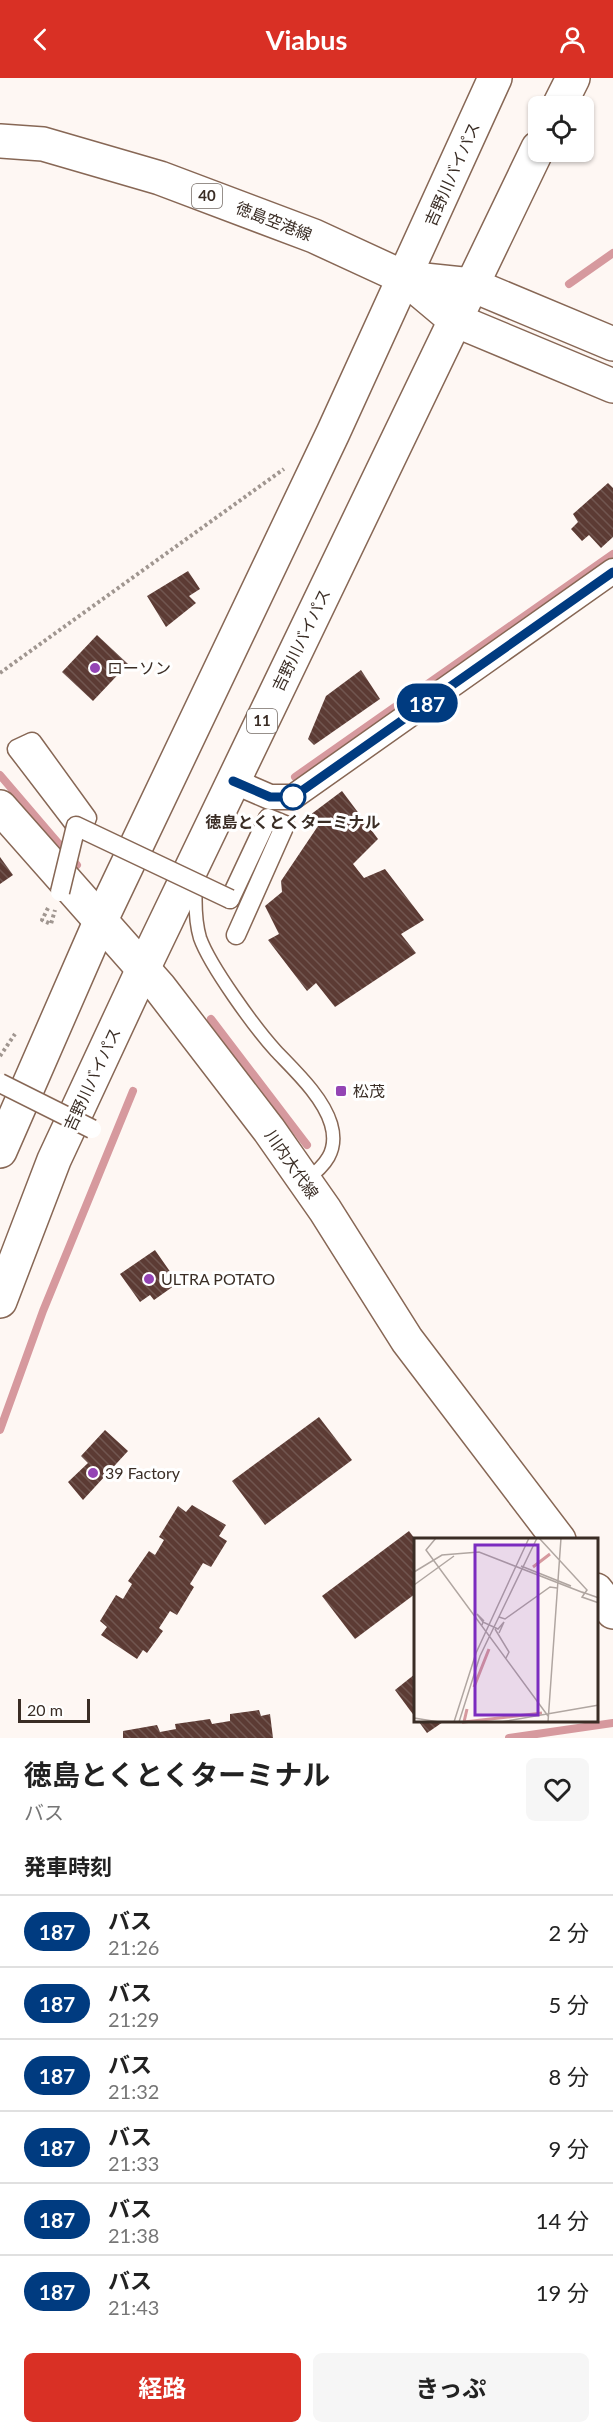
<!DOCTYPE html>
<html lang="ja">
<meta charset="utf-8">
<style>
body{margin:0;font-family:Lato,"Noto Sans JP",sans-serif;background:#f6f6f6;color:#222;height:100vh;display:flex;flex-direction:column;font-size:22px;white-space:nowrap}
*{box-sizing:border-box;margin:0}
p{font-size:20px;color:#767676}
.icon{flex:none;width:33px;height:33px;fill:none;stroke:currentColor;stroke-width:2;stroke-linecap:round;stroke-linejoin:round}
.map{position:relative;height:1660px;overflow:hidden}
.drawer{display:flex;flex-direction:column;background:#fff;flex:1}
.drawer>*{flex:none}
.badge{padding:0 12px;border-radius:20px;font-size:21px;line-height:39px}
.fabs{position:absolute;left:528px;top:18px;display:grid;gap:12px}
.fabs a{display:grid;place-items:center;width:66px;height:66px;border-radius:9px;background:#fff;box-shadow:0 2px 4px #0004;font-size:30px}
.scale{position:absolute;left:18px;bottom:15px;width:72px;box-sizing:border-box;padding-left:6px;border:3px solid #3a2d25;border-top:0;font-size:16px;line-height:21px;white-space:nowrap;color:#3a2d25;-webkit-text-stroke:4px #fff;paint-order:stroke}
.map>.badge{position:absolute;translate:-50% -50%;box-shadow:0 0 0 3px #fff}
h2{padding:0 24px;font-size:22px;line-height:54px}
.round{display:grid;place-items:center;flex:none;width:63px;height:63px;border-radius:9px;background:#f6f6f6}
.head{display:flex;align-items:center;justify-content:space-between;height:102px;padding:0 24px}
h1{font-size:28px;font-weight:700;line-height:45px}
.primary-button{display:flex;gap:12px;margin-top:auto;padding:12px 24px}
.primary-button a{flex:1;height:69px;border-radius:9px;background:#d93025;color:#fff;font-size:24px;font-weight:700;line-height:69px;text-align:center}
.primary-button a+a{background:#f6f6f6;color:#222}
ul{padding:0;list-style:none}
li{display:flex;align-items:center;gap:18px;height:72px;padding:0 24px;border-top:2px solid #e0e0e0}
li div{flex:1}
li b{display:block;font-size:22px}
li em{font-style:normal}
li .badge{min-width:66px;font-weight:700;text-align:center}
header{display:flex;justify-content:space-between;align-items:center;height:78px;padding:0 24px;background:#d93025;color:#fff;font-size:27px;font-weight:700}
.map>svg:first-child{display:block}
</style>
<header><svg class="icon" aria-label="back" viewBox="0 0 24 24"><path d="M15 5l-7 7 7 7"/></svg>Viabus<svg class="icon" aria-label="person" viewBox="0 0 24 24"><circle cx="12" cy="8" r="4"/><path d="M4 21q1-7 8-7t8 7"/></svg></header>
<div class="map">
<svg width="613" height="1660" viewBox="0 0 613 1660">
<defs>
<pattern id="building-back-hatch" width="6" height="6" patternUnits="userSpaceOnUse" patternTransform="scale(1.5)"><rect width="6" height="6" fill="#5c3b34"/><path d="M-1 5l2 2M0 0l6 6M5-1l2 2" fill="none" stroke="#715650"/></pattern>
</defs>
<rect width="100%" height="100%" fill="#fef7f3"/>
<g fill="none" stroke-linecap="round" stroke-linejoin="round">
<g stroke="#d6999e" stroke-width="8">
<path d="M 569,206 L 613,175"/>
<path d="M 0,697 L 77,787"/>
<path d="M 295,699 L 613,476"/>
<path d="M 211,941 L 307,1067"/>
<path d="M 0,1352 L 43,1233 L 133,1013"/>
<path d="M 509,1660 L 613,1645"/>
</g>
</g>
<g fill="url(#building-back-hatch)">
<path d="M 608,405 L 613,410 L 613,459 L 601,470 L 589,457 L 582,463 L 571,451 L 578,444 L 573,436 Z"/>
<path d="M 188,493 L 200,511 L 189,518 L 196,525 L 166,549 L 147,518 Z"/>
<path d="M 97,557 L 128,586 L 93,623 L 62,594 Z"/>
<path d="M 361,592 L 380,621 L 314,667 L 308,661 L 326,618 Z"/>
<path d="M 342,713 L 378,761 L 353,786 L 364,800 L 385,791 L 424,842 L 401,856 L 416,875 L 335,929 L 316,905 L 307,913 L 268,862 L 279,856 L 265,828 L 282,814 L 281,803 L 318,748 L 310,737 Z"/>
<path d="M 0,779 L 13,797 L 0,806 Z"/>
<path d="M 155,1172 L 178,1205 L 154,1222 L 150,1217 L 140,1224 L 120,1196 Z"/>
<path d="M 319,1339 L 352,1382 L 265,1447 L 232,1403 Z"/>
<path d="M 105,1352 L 128,1373 L 83,1422 L 68,1404 L 88,1385 L 81,1378 Z"/>
<path d="M 192,1427 L 226,1447 L 219,1458 L 227,1463 L 211,1489 L 203,1485 L 190,1506 L 194,1509 L 177,1537 L 170,1533 L 159,1550 L 163,1553 L 147,1575 L 143,1572 L 137,1581 L 101,1557 L 107,1549 L 100,1543 L 116,1517 L 123,1521 L 132,1506 L 128,1503 L 149,1473 L 155,1477 L 164,1462 L 159,1459 L 178,1428 L 186,1434 Z"/>
<path d="M 409,1453 L 415,1461 L 415,1516 L 355,1561 L 322,1518 Z"/>
<path d="M 415,1596 L 415,1639 L 395,1612 Z"/>
<path d="M 259,1632 L 261,1638 L 270,1636 L 273,1660 L 123,1660 L 123,1653 L 157,1647 L 160,1654 L 176,1651 L 175,1646 L 210,1641 L 212,1646 L 230,1643 L 230,1636 Z"/>
<path d="M 419,1644 L 443,1644 L 427,1655 Z"/>
</g>
<g fill="none" stroke-linecap="round" stroke-linejoin="round">
<defs>
<path id="service" d="M 196,805 C 195,822 195,843 200,860 C 210,888 255,950 276,973 C 295,993 323,1019 331,1046 C 339,1073 325,1088 305,1103"/>
<g id="pedestrian">
<path d="M 76,748 L 17,671 L 32,664 L 87,740"/>
<path d="M 230,821 L 268,740 L 285,747 L 236,857"/>
</g>
<path id="minor" d="M 233,703 L 270,719 L 293,719 L 613,493"/>
<g id="secondary">
<path d="M 0,729 L 160,910 L 269,1052 L 325,1132 L 407,1262 L 559,1462"/>
<path d="M 596,1512 L 613,1534"/>
</g>
<g id="primary">
<path d="M 0,63 L 43,66 L 160,100 L 314,158 L 405,200 L 455,242 L 613,308"/>
<path d="M 405,200 L 472,207 L 613,266"/>
</g>
<g id="trunk">
<path d="M 559,28 L 573,0"/>
<path d="M 0,1073 L 100,844 L 333,355 L 495,0"/>
<path d="M 0,1223 L 54,1082 L 143,891 L 538,70"/>
</g>
</defs>
<use href="#service" stroke="#876755" stroke-width="15"/>
<use href="#pedestrian" stroke="#876755" stroke-width="21"/>
<use href="#minor" stroke="#876755" stroke-width="27"/>
<use href="#secondary" stroke="#876755" stroke-width="36"/>
<use href="#primary" stroke="#876755" stroke-width="36"/>
<use href="#trunk" stroke="#876755" stroke-width="36"/>
<g stroke="#a09690" stroke-width="4" stroke-dasharray="3 3" stroke-linecap="butt">
<path d="M 0,595 L 284,391"/>
<path d="M 48,830 L 42,842 L 51,846 L 55,832"/>
<path d="M 0,978 L 15,956"/>
</g>
<use href="#service" stroke="#fff" stroke-width="12"/>
<use href="#pedestrian" stroke="#fff" stroke-width="18"/>
<use href="#minor" stroke="#fff" stroke-width="24"/>
<use href="#secondary" stroke="#fff" stroke-width="33"/>
<use href="#primary" stroke="#fff" stroke-width="33"/>
<use href="#trunk" stroke="#fff" stroke-width="33"/>
<defs>
<g id="pedestrian-bridge">
<path d="M 60,814 L 76,748 L 230,821"/>
<path d="M 0,1005 L 92,1051"/>
</g>
</defs>
<use href="#pedestrian-bridge" stroke="#876755" stroke-width="21" stroke-linecap="butt"/>
<use href="#pedestrian-bridge" stroke="#fff" stroke-width="18"/>
</g>
<g fill="none" stroke-linecap="round" stroke-linejoin="round">
<defs>
<path id="line" d="M 233,703 L 270,719 L 293,719 L 613,494"/>
</defs>
<use href="#line" stroke="#fff" stroke-width="14"/>
<use href="#line" stroke="#003b80" stroke-width="9"/>
</g>
<g fill="#9444b4" stroke="#fff" stroke-width="2">
<circle cx="95" cy="590" r="6"/>
<rect x="335" y="1007" width="12" height="12" rx="3"/>
<circle cx="149" cy="1201" r="6"/>
<circle cx="93" cy="1395" r="6"/>
</g>
<circle fill="#fff" stroke="#003b80" stroke-width="3" cx="293" cy="719" r="12"/>
<g text-anchor="middle" stroke-width="6" stroke-linejoin="round" paint-order="stroke">
<g fill="#fff" stroke="#756c66" stroke-width="1.5">
<rect x="192" y="106" width="30" height="24" rx="4.5"/>
<rect x="247" y="631" width="30" height="24" rx="4.5"/>
</g>
<g font-size="15" font-weight="bold" fill="#3a2d25">
<text x="207" y="123">40</text>
<text x="262" y="648">11</text>
</g>
<g font-size="16" fill="#3a2d25" stroke="#fff">
<text transform="translate(452 96) rotate(-66)" y="6">吉野川バイパス</text>
<text transform="translate(274 143) rotate(21)" y="6">徳島空港線</text>
<text transform="translate(301 562) rotate(-64)" y="6">吉野川バイパス</text>
<text transform="translate(92 1001) rotate(-65)" y="6">吉野川バイパス</text>
<text transform="translate(292 1086) rotate(55)" y="6">川内大代線</text>
</g>
<g font-size="16" fill="#3a2d25" stroke="#fff" text-anchor="start">
<text x="107" y="596">ローソン</text>
<text x="353" y="1019">松茂</text>
<text x="161" y="1207">ULTRA POTATO</text>
<text x="105" y="1401">39 Factory</text>
</g>
<g font-size="16" font-weight="bold" fill="#3a2d25" stroke="#fff">
<text x="293" y="750">徳島とくとくターミナル</text>
</g>
</g>
<g transform="translate(414 1460)">
<rect width="184" height="184" fill="#fef7f3"/>
<path fill="none" stroke="#d6999e" stroke-width="3" d="M 119,29 L 136,16M 60,149 L 75,111M 53,171 L 50,184 L 128,175"/>
<path fill="none" stroke="#b0a6a1" stroke-width="1.5" d="M 22,0 L 12,12 L 134,178M 125,0 L 173,52 L 168,59 L 185,65M 107,28 L 157,48M 0,34 L 28,17 L 65,14 L 170,55M 0,47 L 40,18M 168,54 L 185,60M 85,79 L 91,81 L 136,49 L 143,50M 69,84 L 63,76 L 70,83M 68,87 L 69,84 L 84,91 L 90,84 L 85,95M 81,91 L 95,114 L 92,120M 0,180 L 25,184M 40,184 L 62,115 L 115,0M 45,184 L 66,118 L 123,0M 87,184 L 185,167M 134,184 L 147,0"/>
<path fill="#7b2cbf" fill-opacity="0.15" stroke="#7b2cbf" stroke-width="3" d="M 61,7 L 124,7 L 124,177 L 61,177 Z"/>
<rect width="184" height="184" fill="none" stroke="#3a2d25" stroke-width="3"/>
</g>
</svg>
<div class="fabs">
<a><svg class="icon" aria-label="locate" viewBox="0 0 24 24"><circle cx="12" cy="12" r="6"/><path d="M12 2v4M12 18v4M2 12h4M18 12h4"/></svg></a>
</div>
<div class="scale">20 m</div>
<b class="badge" style="left:427px;top:625px;background:#003b80;color:#fff">187</b>
</div>
<section class="drawer">
<div class="head"><div><h1>徳島とくとくターミナル</h1><p>バス</p></div><a class="round"><svg class="icon" aria-label="heart" viewBox="0 0 24 24"><path d="M12 20l-8-8c-3-5 5-10 8-4 3-6 11-1 8 4z"/></svg></a></div>
<h2>発車時刻</h2>
<ul>
<li><span class="badge" style="background:#003b80;color:#fff">187</span><div><b>バス</b><p>21:26</p></div><em>2 分</em></li>
<li><span class="badge" style="background:#003b80;color:#fff">187</span><div><b>バス</b><p>21:29</p></div><em>5 分</em></li>
<li><span class="badge" style="background:#003b80;color:#fff">187</span><div><b>バス</b><p>21:32</p></div><em>8 分</em></li>
<li><span class="badge" style="background:#003b80;color:#fff">187</span><div><b>バス</b><p>21:33</p></div><em>9 分</em></li>
<li><span class="badge" style="background:#003b80;color:#fff">187</span><div><b>バス</b><p>21:38</p></div><em>14 分</em></li>
<li><span class="badge" style="background:#003b80;color:#fff">187</span><div><b>バス</b><p>21:43</p></div><em>19 分</em></li>
</ul>
<div class="primary-button"><a>経路</a><a>きっぷ</a></div>
</section>
